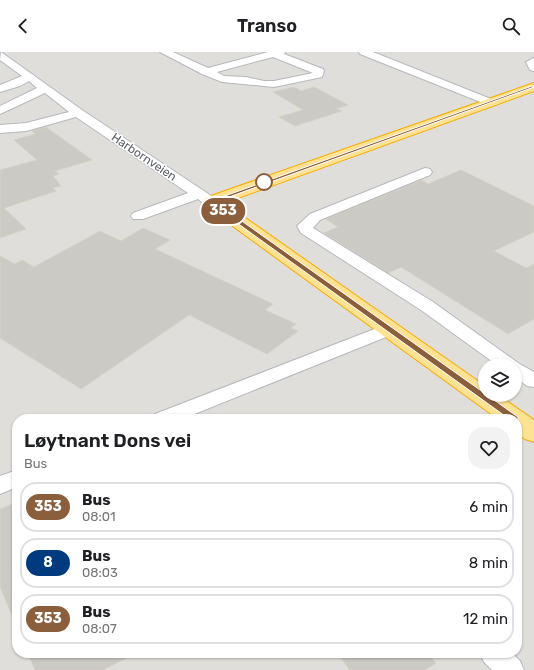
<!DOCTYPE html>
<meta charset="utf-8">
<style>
body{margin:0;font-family:Rubik,sans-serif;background:#f2f2f2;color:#202124;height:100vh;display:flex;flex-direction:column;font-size:15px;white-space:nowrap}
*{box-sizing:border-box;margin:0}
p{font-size:13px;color:#757577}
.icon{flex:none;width:22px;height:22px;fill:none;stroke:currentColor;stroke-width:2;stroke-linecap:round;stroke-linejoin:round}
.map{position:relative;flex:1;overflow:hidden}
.side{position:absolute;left:12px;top:362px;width:510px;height:244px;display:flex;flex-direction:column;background:#fff;border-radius:16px;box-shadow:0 1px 3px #0004}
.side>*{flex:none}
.badge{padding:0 8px;border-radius:13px;font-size:14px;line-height:26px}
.buttons{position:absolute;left:478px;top:306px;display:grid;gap:8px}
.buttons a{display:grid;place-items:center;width:44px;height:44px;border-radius:50%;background:#fff;box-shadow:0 1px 3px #0004;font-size:20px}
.map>.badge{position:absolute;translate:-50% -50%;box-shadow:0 0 0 2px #fff}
.round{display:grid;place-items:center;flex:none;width:42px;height:42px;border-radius:16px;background:#f2f2f2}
.overview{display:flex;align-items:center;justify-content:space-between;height:68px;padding:0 12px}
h1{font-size:19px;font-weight:600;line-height:30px}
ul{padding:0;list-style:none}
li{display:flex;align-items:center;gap:12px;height:50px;margin:0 8px 6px;padding:0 4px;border:2px solid #e0e0e0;border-radius:16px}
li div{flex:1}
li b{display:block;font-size:15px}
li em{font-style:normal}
li .badge{min-width:44px;font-weight:700;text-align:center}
header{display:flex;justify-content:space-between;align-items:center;height:52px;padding:0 12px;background:#fff;font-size:18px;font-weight:600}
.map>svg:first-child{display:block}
</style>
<header><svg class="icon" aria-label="back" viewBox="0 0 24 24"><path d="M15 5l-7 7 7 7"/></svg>Transo<svg class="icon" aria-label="search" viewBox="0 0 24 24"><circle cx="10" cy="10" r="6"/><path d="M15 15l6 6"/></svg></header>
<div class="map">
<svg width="534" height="618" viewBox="0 0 534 618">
<rect width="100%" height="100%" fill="#f1efe8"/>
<path fill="#e0deda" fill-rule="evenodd" d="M 0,0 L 534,0 L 534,618 L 0,618 ZM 485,313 L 515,313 L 515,343 L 485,343 ZM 17,367 L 517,367 L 517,601 L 17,601 Z"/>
<g fill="#cccac5" stroke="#d6d1c6">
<path d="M 294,35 L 301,39 L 314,35 L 348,53 L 336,57 L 342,59 L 295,74 L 279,65 L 303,58 L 273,40 Z"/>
<path d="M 46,75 L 92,108 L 55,119 L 59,122 L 53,124 L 61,134 L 53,136 L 56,139 L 4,156 L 26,177 L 0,186 L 0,118 L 37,108 L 14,88 L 35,82 L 32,79 Z"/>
<path d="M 461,118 L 534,154 L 534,180 L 494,199 L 526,216 L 534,212 L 534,267 L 508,282 L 401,215 L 388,221 L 324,181 L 338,175 L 326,167 L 421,128 L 428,132 Z"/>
<path d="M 143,176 L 170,188 L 155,197 L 273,252 L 265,258 L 296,272 L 291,276 L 298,279 L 267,302 L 189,263 L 81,337 L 0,286 L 0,204 L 15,212 L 22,208 L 34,215 L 100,179 L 121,189 Z"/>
<path d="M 17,450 L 17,575 L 0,535 L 0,457 Z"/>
<path d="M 28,601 L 136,601 L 103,618 L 35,618 Z"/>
<path d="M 337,601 L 427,601 L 436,611 L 425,618 L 350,618 Z"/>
</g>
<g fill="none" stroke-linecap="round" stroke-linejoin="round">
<defs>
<g id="minor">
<path d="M 1,0 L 82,58 L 216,147 L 218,150 L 216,153 L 206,153 L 198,147 L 143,167 L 133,167 L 131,164 L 133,161 L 188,141 L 76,65 L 26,79 L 0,81 L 0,73 L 26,71 L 69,60 L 45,41 L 0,62 L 0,54 L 37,36 L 29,29 L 20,34 L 0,40 L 0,33 L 22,24 L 0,8 Z"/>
<path d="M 160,0 L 173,0 L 208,16 L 268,0 L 285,0 L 284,2 L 323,17 L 324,19 L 322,25 L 274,35 L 222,30 L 202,22 ZM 273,5 L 313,21 L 274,29 L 264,29 L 246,25 L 224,24 L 217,20 Z"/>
<path d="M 359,0 L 373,0 L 496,49 L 498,51 L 496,53 L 488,53 L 360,2 Z"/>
<path d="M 534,6 L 534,19 L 530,18 L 526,10 Z"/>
<path d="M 425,116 L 430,117 L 432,120 L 430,123 L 320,168 L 313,176 L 433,250 L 518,311 L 534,320 L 534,335 L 527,334 L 515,325 L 515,313 L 497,313 L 421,258 L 301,181 L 297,174 L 310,162 Z"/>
<path d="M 390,271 L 396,273 L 399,277 L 396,281 L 182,367 L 152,367 L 155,362 Z"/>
<path d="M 17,418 L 17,435 L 0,442 L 0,424 Z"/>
<path d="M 480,601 L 512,601 L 520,609 L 524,618 L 492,618 L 484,610 Z"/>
</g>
<path id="highway" d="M 534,31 L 534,39 L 224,151 L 485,334 L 485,343 L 498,343 L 534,368 L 534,390 L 525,387 L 517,381 L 517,367 L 498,367 L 205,154 L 203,150 L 205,146 Z"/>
</defs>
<use href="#minor" stroke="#b5b8bc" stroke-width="2"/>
<use href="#highway" stroke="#f9ab00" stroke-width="2"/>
<use href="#minor" fill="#fff" fill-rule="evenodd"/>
<use href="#highway" fill="#fde293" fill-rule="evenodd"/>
</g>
<path fill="#8b5e3c" stroke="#fff" d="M 532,34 L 534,35 L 215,150 L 518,365 L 518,369 L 512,369 L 208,150 Z"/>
<circle fill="#fff" stroke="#8b5e3c" stroke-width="2" cx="264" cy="130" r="8"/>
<g text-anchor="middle" stroke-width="3" stroke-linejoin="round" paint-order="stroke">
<g font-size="12" fill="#5f6368" stroke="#fff">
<text transform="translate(144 105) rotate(34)" y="4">Harbornveien</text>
</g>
</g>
</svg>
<div class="buttons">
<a><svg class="icon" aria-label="layers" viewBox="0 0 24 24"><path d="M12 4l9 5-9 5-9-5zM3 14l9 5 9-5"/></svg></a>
</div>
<b class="badge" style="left:223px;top:159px;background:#8b5e3c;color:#fff">353</b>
<section class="side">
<div class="overview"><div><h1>Løytnant Dons vei</h1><p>Bus</p></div><a class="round"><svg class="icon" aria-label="heart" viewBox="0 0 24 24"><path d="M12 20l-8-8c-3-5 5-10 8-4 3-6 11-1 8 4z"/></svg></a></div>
<ul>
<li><span class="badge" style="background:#8b5e3c;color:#fff">353</span><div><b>Bus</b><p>08:01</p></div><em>6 min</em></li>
<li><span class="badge" style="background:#003b80;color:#fff">8</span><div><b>Bus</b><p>08:03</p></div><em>8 min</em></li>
<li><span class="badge" style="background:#8b5e3c;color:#fff">353</span><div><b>Bus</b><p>08:07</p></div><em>12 min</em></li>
</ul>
</section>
</div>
